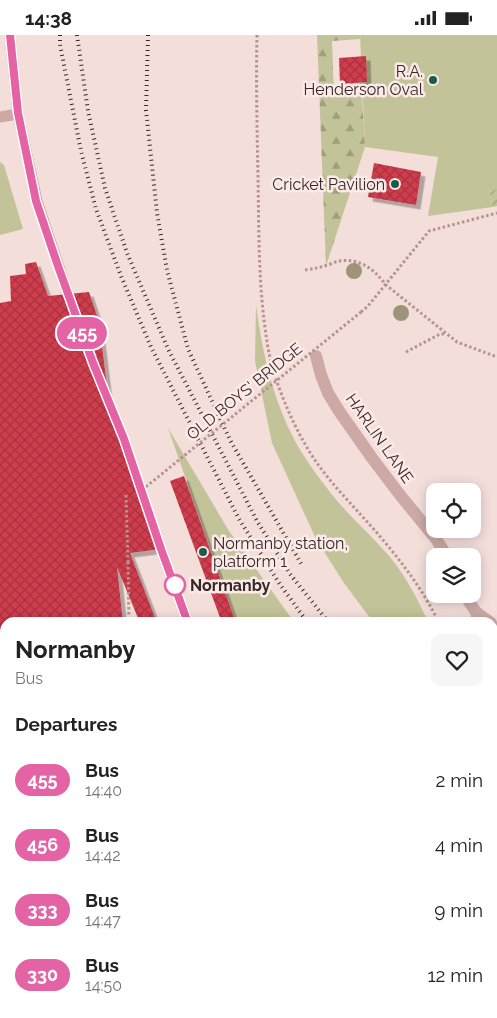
<!DOCTYPE html>
<style>
body{margin:0;font-family:Raleway,sans-serif;background:#f6f6f6;color:#222;height:100vh;display:flex;flex-direction:column;font-size:19px;white-space:nowrap}
*{box-sizing:border-box;margin:0}
p{font-size:16px;color:#767676}
.icon{flex:none;width:28px;height:28px;fill:none;stroke:currentColor;stroke-width:2;stroke-linecap:round;stroke-linejoin:round}
.map{position:relative;flex:1;overflow:hidden}
.drawer{position:absolute;left:0px;top:582px;width:498px;height:401px;display:flex;flex-direction:column;background:#fff;border-radius:15px 15px 0 0;box-shadow:0 2px 12px #0003}
.drawer>*{flex:none}
.badge{padding:0 10px;border-radius:16px;font-size:18px;line-height:32px}
.fabs{position:absolute;left:426px;top:448px;display:grid;gap:10px}
.fabs a{display:grid;place-items:center;width:55px;height:55px;border-radius:10px;background:#fff;box-shadow:0 2px 12px #0003;font-size:25px}
.map>.badge{position:absolute;translate:-50% -50%;box-shadow:0 0 0 2px #fff}
h2{padding:0 15px;font-size:19px;line-height:45px}
.round{display:grid;place-items:center;flex:none;width:52px;height:52px;border-radius:10px;background:#f6f6f6}
.head{display:flex;align-items:center;justify-content:space-between;height:85px;padding:0 15px}
h1{font-size:24px;font-weight:700;line-height:38px}
ul{padding:0;list-style:none}
li{display:flex;align-items:center;gap:15px;height:65px;padding:0 15px}
li div{flex:1}
li b{display:block;font-size:19px}
li em{font-style:normal}
li .badge{min-width:55px;font-weight:700;text-align:center}
.status{display:flex;justify-content:space-between;align-items:center;height:35px;padding:0 25px;background:#fff;direction:ltr}
.status svg{height:14px;fill:currentColor}
.map>svg:first-child{display:block}
</style>
<div class="status"><b>14:38</b><svg viewBox="0 0 49 12"><path d="M0 12V9h3v3zM5 12V6h3v6zM10 12V3h3v9zM15 12V0h3v12zM26 1h20v11H26zM47 4h2v5h-2z"/></svg></div>
<div class="map">
<svg width="497" height="983" viewBox="0 0 497 983">
<defs>
<pattern id="forest-firs" width="22" height="20" patternUnits="userSpaceOnUse" patternTransform="scale(1.25)"><rect width="22" height="20" fill="#c3c399"/><path d="M5 1l3.5 6h-7zM16 11l3.5 6h-7z" fill="#9f9e7d"/></pattern>
<pattern id="garden-furrows" width="10" height="10" patternUnits="userSpaceOnUse" patternTransform="scale(1.25)"><rect width="10" height="10" fill="#c3c399"/><path d="M-1 1l2-2M0 10L10 0M9 11l2-2" fill="none" stroke="#9f9e7d"/></pattern>
<pattern id="building-cross-hatch" width="8" height="8" patternUnits="userSpaceOnUse" patternTransform="scale(1.25)"><rect width="8" height="8" fill="#cf3d4d"/><path d="M0 0l8 8M0 8l8-8" fill="none" stroke="#a93340"/></pattern>
<filter id="shadow"><feDropShadow dx="4.5" dy="4.5" stdDeviation="0" flood-color="#0004"/></filter>
</defs>
<rect width="100%" height="100%" fill="#f3deda"/>
<g fill="#c3c399">
<path d="M 360,0 L 497,0 L 497,154 L 489,157 L 493,172 L 428,181 L 438,122 L 365,112 Z"/>
<path d="M 0,127 L 4,130 L 23,194 L 0,200 Z"/>
<path d="M 256,270 C 263,323 276,379 306,424 C 314,437 324,449 333,461 C 350,482 372,501 390,522 C 406,542 418,564 428,587 L 373,587 L 344,548 L 316,504 L 272,408 L 255,326 Z"/>
<path d="M 168,393 L 229,496 L 294,587 L 236,587 Z"/>
<path d="M 493,680 L 497,685 L 497,712 L 493,708 Z"/>
</g>
<path fill="url(#forest-firs)" d="M 317,0 L 360,0 L 360,4 L 332,6 L 334,60 L 362,59 L 365,112 L 326,231 Z"/>
<path fill="url(#garden-furrows)" d="M 497,154 L 497,171 L 493,172 L 489,157 Z"/>
<g fill="url(#building-cross-hatch)" filter="url(#shadow)">
<path d="M 366,21 L 367,47 L 340,49 L 339,23 Z"/>
<path d="M 374,128 L 421,137 L 416,170 L 368,162 Z"/>
<path d="M 36,227 L 48,261 L 89,257 L 99,287 L 109,368 L 138,446 L 161,514 L 130,518 L 157,588 L 140,588 L 117,532 L 123,588 L 5,588 L 5,622 L 0,622 L 0,268 L 11,266 L 10,241 L 26,239 L 25,229 Z"/>
<path d="M 184,441 L 236,588 L 222,588 L 170,446 Z"/>
<path d="M 365,979 L 412,979 L 430,980 L 430,983 L 355,983 L 355,980 Z"/>
</g>
<g fill="none" stroke-linecap="round" stroke-linejoin="round">
<g stroke="#b8928f" stroke-width="3" stroke-dasharray="2.5 2.5" stroke-linecap="butt">
<path d="M 257,0 C 256,47 257,94 258,140 C 259,199 258,259 269,318 C 275,347 290,383 305,409 C 320,436 341,458 361,480 C 391,513 420,548 439,588"/>
<path d="M 305,235 C 312,234 318,233 324,231 C 329,230 334,227 339,226 C 360,223 374,234 386,250 L 457,307 L 497,322"/>
<path d="M 361,277 L 368,271 L 429,196 L 497,178"/>
<path d="M 406,317 L 440,299 L 446,299"/>
<path d="M 126,460 L 128,527"/>
<path d="M 438,586 L 447,588"/>
<path d="M 492,668 L 497,674"/>
</g>
<g stroke="#cca9a5" stroke-width="11">
<path d="M 10,0 L 18,79 L 37,166 L 68,259"/>
<path d="M 0,82 L 18,79"/>
<path d="M 161,514 L 188,588"/>
</g>
<g stroke="#cca9a5" stroke-width="12">
<path d="M 316,321 L 321,340 L 328,358 L 339,376 L 372,423 L 400,460 L 436,504 L 447,521"/>
<path d="M 464,559 L 476,577 L 479,588"/>
<path d="M 476,577 L 491,588"/>
<path d="M 492,609 L 497,614"/>
</g>
<g stroke="#7b5757" stroke-width="12">
<path d="M 0,687 L 5,687"/>
<path d="M 0,712 L 5,718"/>
<path d="M 0,740 L 5,740"/>
<path d="M 0,771 L 5,771"/>
<path d="M 492,812 L 497,809"/>
<path d="M 492,862 L 497,859"/>
<path d="M 492,886 L 497,888"/>
<path d="M 492,923 L 497,925"/>
<path d="M 481,979 L 494,983"/>
<path d="M 99,983 L 108,979"/>
<path d="M 204,983 L 214,979"/>
</g>
<g stroke="#372727" stroke-width="4" stroke-dasharray="1 4" stroke-linecap="butt">
<path d="M 60,0 L 60,10 L 81,116 L 96,174 L 121,241 L 151,312 L 239,484 L 279,548 L 308,588"/>
<path d="M 77,0 L 88,76 L 105,153 L 127,218 L 168,314 L 257,486 L 290,539 L 329,588"/>
<path d="M 148,0 L 146,75 L 157,178 L 167,235 L 188,314 L 230,405 L 303,532"/>
<path d="M 492,757 L 497,761"/>
<path d="M 492,776 L 497,780"/>
</g>
<g stroke="#b8928f" stroke-width="3" stroke-dasharray="2.5 2.5" stroke-linecap="butt">
<path d="M 142,455 L 361,277"/>
<path d="M 128,527 L 129,588"/>
</g>
</g>
<g fill="#9d9479">
<circle cx="354" cy="236" r="8"/>
<circle cx="401" cy="278" r="8"/>
</g>
<g fill="none" stroke-linecap="round" stroke-linejoin="round">
<defs>
<path id="line" d="M 10,0 L 18,78 L 36,166 L 58,231 L 93,328 L 124,404 L 161,514 L 188,588"/>
</defs>
<use href="#line" stroke="#fff" stroke-width="11"/>
<use href="#line" stroke="#e463a4" stroke-width="8"/>
</g>
<g fill="#195c49" stroke="#fbeae7" stroke-width="2">
<circle cx="433" cy="45" r="5"/>
<circle cx="395" cy="149" r="5"/>
<circle cx="203" cy="517" r="5"/>
</g>
<circle fill="#fff" stroke="#e463a4" stroke-width="2.5" cx="175" cy="550" r="10"/>
<g text-anchor="middle" stroke-width="5" stroke-linejoin="round" paint-order="stroke">
<g font-size="16" fill="#372727" stroke="#fbeae7" text-anchor="end">
<text x="423" y="42">R.A.<tspan x="423" dy="18">Henderson Oval</tspan></text>
<text x="385" y="155">Cricket Pavilion</text>
<text x="213" y="514" text-anchor="start">Normanby station,<tspan x="213" dy="18">platform 1</tspan></text>
</g>
<g font-size="16" fill="#372727" stroke="#fbeae7">
<text transform="translate(244 356) rotate(-39)" y="6">OLD BOYS' BRIDGE</text>
<text transform="translate(380 403) rotate(55)" y="6">HARLIN LANE</text>
</g>
<g font-size="16" font-weight="bold" fill="#372727" stroke="#fbeae7" text-anchor="start">
<text x="190" y="556">Normanby</text>
</g>
</g>
</svg>
<div class="fabs">
<a><svg class="icon" aria-label="locate" viewBox="0 0 24 24"><circle cx="12" cy="12" r="6"/><path d="M12 2v4M12 18v4M2 12h4M18 12h4"/></svg></a>
<a><svg class="icon" aria-label="layers" viewBox="0 0 24 24"><path d="M12 4l9 5-9 5-9-5zM3 14l9 5 9-5"/></svg></a>
</div>
<b class="badge" style="left:82px;top:298px;background:#e463a4;color:#fff">455</b>
<section class="drawer">
<div class="head"><div><h1>Normanby</h1><p>Bus</p></div><a class="round"><svg class="icon" aria-label="heart" viewBox="0 0 24 24"><path d="M12 20l-8-8c-3-5 5-10 8-4 3-6 11-1 8 4z"/></svg></a></div>
<h2>Departures</h2>
<ul>
<li><span class="badge" style="background:#e463a4;color:#fff">455</span><div><b>Bus</b><p>14:40</p></div><em>2 min</em></li>
<li><span class="badge" style="background:#e463a4;color:#fff">456</span><div><b>Bus</b><p>14:42</p></div><em>4 min</em></li>
<li><span class="badge" style="background:#e463a4;color:#fff">333</span><div><b>Bus</b><p>14:47</p></div><em>9 min</em></li>
<li><span class="badge" style="background:#e463a4;color:#fff">330</span><div><b>Bus</b><p>14:50</p></div><em>12 min</em></li>
</ul>
</section>
</div>
